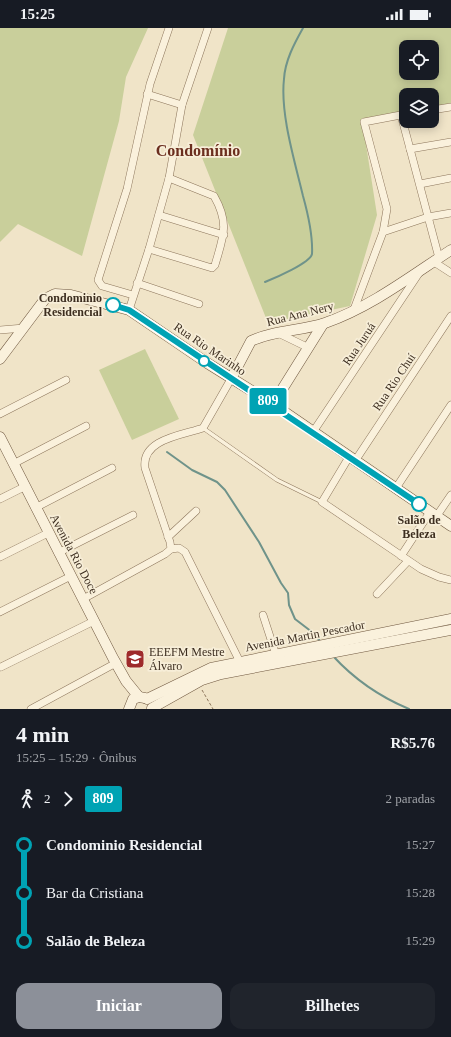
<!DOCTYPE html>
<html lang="pt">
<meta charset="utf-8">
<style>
body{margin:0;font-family:Georgia,serif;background:#20242c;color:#f1f3f6;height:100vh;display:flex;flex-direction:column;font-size:15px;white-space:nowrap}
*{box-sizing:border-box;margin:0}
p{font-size:13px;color:#9ea1a6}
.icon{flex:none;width:22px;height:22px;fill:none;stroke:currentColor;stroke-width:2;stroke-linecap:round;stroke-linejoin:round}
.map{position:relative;height:681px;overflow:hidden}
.sheet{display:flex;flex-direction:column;background:#171b24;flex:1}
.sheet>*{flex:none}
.badge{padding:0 8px;border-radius:3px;font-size:14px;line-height:26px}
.buttons{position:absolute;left:399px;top:12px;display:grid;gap:8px}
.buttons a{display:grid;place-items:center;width:40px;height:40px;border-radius:8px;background:#171b24;box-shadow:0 2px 10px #0003;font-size:20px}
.map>.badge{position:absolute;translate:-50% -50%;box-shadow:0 0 0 2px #fff}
.legs{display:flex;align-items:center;gap:6px;height:44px;padding:0 16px;font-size:13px}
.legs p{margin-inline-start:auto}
.head{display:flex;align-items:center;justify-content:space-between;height:68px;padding:0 16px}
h1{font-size:22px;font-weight:700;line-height:30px}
.button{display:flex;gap:8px;margin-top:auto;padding:8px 16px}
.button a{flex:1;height:46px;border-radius:12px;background:#8c9099;color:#fff;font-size:16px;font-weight:700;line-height:46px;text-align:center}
.button a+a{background:#20242c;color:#f1f3f6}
ul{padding:0 16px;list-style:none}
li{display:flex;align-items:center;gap:14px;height:48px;font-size:15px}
li i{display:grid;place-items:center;width:6px;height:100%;margin:0 5px;background:currentColor}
li i::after{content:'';width:10px;height:10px;margin:-5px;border:3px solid;border-radius:50%;background:#171b24}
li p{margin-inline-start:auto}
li:first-child i{background:linear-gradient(#0000 50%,currentColor 0)}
li:last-child i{background:linear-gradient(currentColor 50%,#0000 0)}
.status{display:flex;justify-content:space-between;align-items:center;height:28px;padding:0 20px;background:#171b24;direction:ltr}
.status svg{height:11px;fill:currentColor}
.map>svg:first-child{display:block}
</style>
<div class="status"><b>15:25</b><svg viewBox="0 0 49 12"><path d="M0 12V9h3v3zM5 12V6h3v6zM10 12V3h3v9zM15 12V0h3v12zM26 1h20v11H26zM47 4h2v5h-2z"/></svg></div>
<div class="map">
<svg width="451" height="681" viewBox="0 0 451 681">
<rect width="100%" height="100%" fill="#f0e4c8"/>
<g fill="#c9cf9b" fill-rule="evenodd">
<path d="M 0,0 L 148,0 L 126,49 L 119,93 L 82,228 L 18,196 L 0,214 Z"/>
<path d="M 228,0 L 451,0 L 451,75 L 432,79 L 432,67 L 406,67 L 406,83 L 362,91 L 377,187 L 350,278 L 268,295 L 193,107 ZM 406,19 L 432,19 L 432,45 L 406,45 Z"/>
<path d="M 145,321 L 179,391 L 132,412 L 99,342 Z"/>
</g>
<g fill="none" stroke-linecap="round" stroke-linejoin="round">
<g stroke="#6f938a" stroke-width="2">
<path d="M 265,254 C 275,250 310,235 312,226 C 313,207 308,186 303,168 C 295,134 280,86 284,51 C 285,33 294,16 303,0"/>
<path d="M 167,424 L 192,442 L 217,454 L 225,462 L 259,514 L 281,555 L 288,565 L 289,577 L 295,591 L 312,604 L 320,613"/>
<path d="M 333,628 C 355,652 378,668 409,681"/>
</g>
<defs>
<path id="lane" d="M 203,400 L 277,452 L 322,474"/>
<g id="street">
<path d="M 147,66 L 182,77"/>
<path d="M 432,82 L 451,79"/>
<path d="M 401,87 L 439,230"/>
<path d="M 410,121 L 451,114"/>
<path d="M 420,156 L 451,150"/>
<path d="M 159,187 L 224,207"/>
<path d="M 383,204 L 387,181 L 364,94 L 406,86"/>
<path d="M 149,221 L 212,240 L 215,237 C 223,209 230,196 214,168 L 169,150"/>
<path d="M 434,234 L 451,245"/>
<path d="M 137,255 L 199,276"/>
<path d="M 133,267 L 102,258 L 98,252 L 127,161 L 150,56 L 169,0"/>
<path d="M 129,282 L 149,221 L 169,150 L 182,77 L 208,0"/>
<path d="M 353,284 L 383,204 L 428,189 L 451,185"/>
<path d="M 0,302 L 24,300"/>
<path d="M 278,305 L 309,320"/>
<path d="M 0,386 L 66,352"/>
<path d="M 313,404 L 419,245"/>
<path d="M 349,429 L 322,474 L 421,541 L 439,549 L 451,552"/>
<path d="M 355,433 L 451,288"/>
<path d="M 13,436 L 86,398"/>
<path d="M 396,460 L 451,377"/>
<path d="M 0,471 L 24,459"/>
<path d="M 35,480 L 112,440"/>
<path d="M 436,489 L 451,467"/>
<path d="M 168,509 L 196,483"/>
<path d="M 171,521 L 179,520 L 185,524 L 240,634"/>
<path d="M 58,525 L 133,487"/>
<path d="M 401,528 L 430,484"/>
<path d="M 0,529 L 48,505"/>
<path d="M 377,566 L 408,533"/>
<path d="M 83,571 L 165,526 L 171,521 L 170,514 L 145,440 C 141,411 183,407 203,400 L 231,351"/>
<path d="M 0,584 L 71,548"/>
<path d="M 263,587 L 276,627"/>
<path d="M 1,639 L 94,593"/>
<path d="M 31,681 L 116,635"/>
</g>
<g id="secondary">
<path d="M 0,331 L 45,271 L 55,266 L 71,267 L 129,282 L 207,335 L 273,376 L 451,498"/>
<path d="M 231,351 L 251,313 C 274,302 302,303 325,295 C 371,279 411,248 451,222"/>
<path d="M 273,376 L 323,296"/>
<path d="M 0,409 L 113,630 L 126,653 L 139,669"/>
<path d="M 147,671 L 211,640 L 451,591"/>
<path d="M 152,680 L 202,652 L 221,646 L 451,602"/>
<path d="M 129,681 L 133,671 L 139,669 L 145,670"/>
</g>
</defs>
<use href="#lane" stroke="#8d765c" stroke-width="4.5"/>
<use href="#street" stroke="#8d765c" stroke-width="8"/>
<use href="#secondary" stroke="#6f573f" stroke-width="11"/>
<path stroke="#8d765c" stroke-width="1" stroke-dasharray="3 2" stroke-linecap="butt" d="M 202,662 L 213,681"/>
<use href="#lane" stroke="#faf1dc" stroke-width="3.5"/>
<use href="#street" stroke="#faf1dc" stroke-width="7"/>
<use href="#secondary" stroke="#faf1dc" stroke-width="10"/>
</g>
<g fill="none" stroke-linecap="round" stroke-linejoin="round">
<defs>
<path id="line-1" d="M 113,277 L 129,282 L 419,476"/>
</defs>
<use href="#line-1" stroke="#fff" stroke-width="9"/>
<use href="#line-1" stroke="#00a3b4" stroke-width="6"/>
</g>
<defs>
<symbol id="school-square" viewBox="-11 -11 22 22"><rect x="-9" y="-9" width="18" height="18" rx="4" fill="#9e2a2b" stroke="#f7eed8"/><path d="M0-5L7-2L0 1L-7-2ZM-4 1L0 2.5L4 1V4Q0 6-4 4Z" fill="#fff"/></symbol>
</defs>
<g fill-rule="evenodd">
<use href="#school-square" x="124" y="620" width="22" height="22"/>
</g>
<g fill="#fff" stroke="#00a3b4" stroke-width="2">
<circle cx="113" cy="277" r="7"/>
<circle cx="204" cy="333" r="5"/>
<circle cx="419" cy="476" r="7"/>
</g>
<g text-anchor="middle" stroke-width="3.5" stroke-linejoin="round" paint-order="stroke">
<g font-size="12" font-weight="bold" fill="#3d2e20" stroke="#f7eed8" text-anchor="end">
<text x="102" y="274">Condominio<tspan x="102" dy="14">Residencial</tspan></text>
<text x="419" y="496" text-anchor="middle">Salão de<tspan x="419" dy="14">Beleza</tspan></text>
</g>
<g font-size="12" fill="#3d2e20" stroke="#f7eed8">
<text transform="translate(300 286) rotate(-14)" y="4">Rua Ana Nery</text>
<text transform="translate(359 316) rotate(-56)" y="4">Rua Juruá</text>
<text transform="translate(210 321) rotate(34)" y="4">Rua Rio Marinho</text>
<text transform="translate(394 354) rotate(-56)" y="4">Rua Rio Chuí</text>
<text transform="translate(74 526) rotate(62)" y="4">Avenida Rio Doce</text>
<text transform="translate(305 608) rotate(-11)" y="4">Avenida Martin Pescador</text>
</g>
<g font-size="12" fill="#3d2e20" stroke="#f7eed8" text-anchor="start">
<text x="149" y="628">EEEFM Mestre<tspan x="149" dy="14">Álvaro</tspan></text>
</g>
<g font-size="16" font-weight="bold" fill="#6b2e1e" stroke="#f7eed8">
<text x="198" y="128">Condomínio</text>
</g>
</g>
</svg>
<div class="buttons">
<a><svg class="icon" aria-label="locate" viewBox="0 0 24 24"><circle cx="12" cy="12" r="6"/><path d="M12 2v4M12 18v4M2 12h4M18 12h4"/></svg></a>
<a><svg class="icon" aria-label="layers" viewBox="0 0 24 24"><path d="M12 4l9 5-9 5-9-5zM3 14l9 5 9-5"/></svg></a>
</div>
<b class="badge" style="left:268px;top:373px;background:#00a3b4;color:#fff">809</b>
</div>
<section class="sheet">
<div class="head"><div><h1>4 min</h1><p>15:25 – 15:29 · Ônibus</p></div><b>R$5.76</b></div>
<div class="legs"><svg class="icon" aria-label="walk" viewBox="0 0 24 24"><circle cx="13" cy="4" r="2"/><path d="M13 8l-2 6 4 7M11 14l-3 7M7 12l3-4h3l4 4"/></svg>2<svg class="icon" aria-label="forward" viewBox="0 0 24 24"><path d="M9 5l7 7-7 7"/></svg><b class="badge" style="background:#00a3b4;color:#fff">809</b><p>2 paradas</p></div>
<ul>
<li><i style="color:#00a3b4"></i><b>Condominio Residencial</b><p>15:27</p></li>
<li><i style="color:#00a3b4"></i><span>Bar da Cristiana</span><p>15:28</p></li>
<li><i style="color:#00a3b4"></i><b>Salão de Beleza</b><p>15:29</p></li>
</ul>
<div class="button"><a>Iniciar</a><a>Bilhetes</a></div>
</section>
